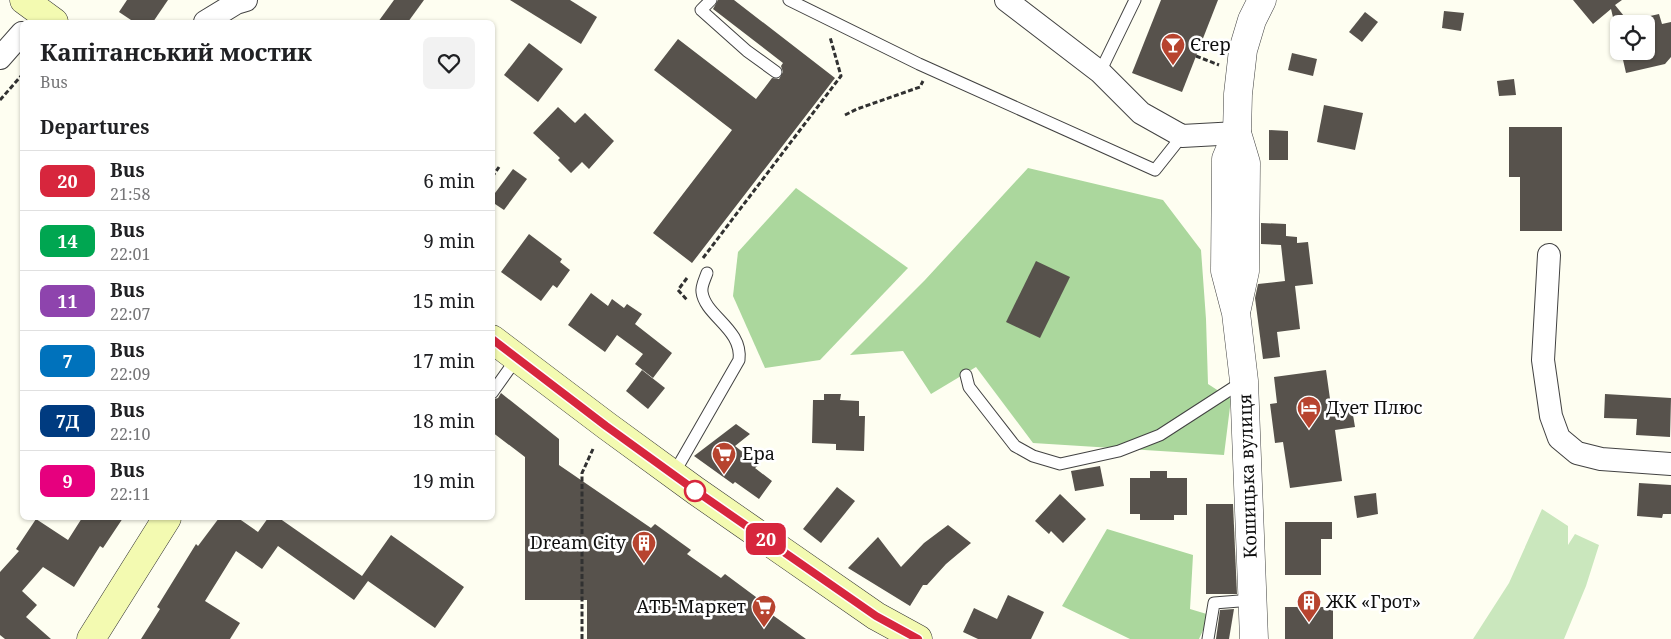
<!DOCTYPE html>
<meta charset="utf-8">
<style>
body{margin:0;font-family:"Noto Serif",serif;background:#f2f2f2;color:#202124;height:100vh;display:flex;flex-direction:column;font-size:19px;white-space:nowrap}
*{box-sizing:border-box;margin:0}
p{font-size:16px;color:#757577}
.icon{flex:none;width:28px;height:28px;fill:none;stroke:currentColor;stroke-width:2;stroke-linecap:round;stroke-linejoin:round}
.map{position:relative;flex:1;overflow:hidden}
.details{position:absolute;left:20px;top:20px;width:475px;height:500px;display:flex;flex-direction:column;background:#fff;border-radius:8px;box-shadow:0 1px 4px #0004}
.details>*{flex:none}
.badge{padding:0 10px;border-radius:8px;font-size:18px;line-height:32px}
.buttons{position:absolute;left:1610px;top:15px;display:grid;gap:10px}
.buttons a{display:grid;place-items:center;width:45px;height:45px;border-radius:8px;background:#fff;box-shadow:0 1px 4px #0004;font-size:25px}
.map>.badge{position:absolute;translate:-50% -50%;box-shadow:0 0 0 2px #fff}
h2{padding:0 20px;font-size:19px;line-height:45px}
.round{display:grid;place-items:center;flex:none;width:52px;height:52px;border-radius:8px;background:#f2f2f2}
.overview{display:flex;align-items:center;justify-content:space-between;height:85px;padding:0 20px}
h1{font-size:24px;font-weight:700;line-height:38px}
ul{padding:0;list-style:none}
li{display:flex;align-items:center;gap:15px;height:60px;padding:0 20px;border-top:1px solid #e0e0e0}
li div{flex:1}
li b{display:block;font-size:19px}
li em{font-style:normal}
li .badge{min-width:55px;font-weight:700;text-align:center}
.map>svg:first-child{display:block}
</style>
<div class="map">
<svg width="1671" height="639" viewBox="0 0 1671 639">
<rect width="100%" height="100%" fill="#fefef1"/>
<path fill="#cae7bd" d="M 1542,509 L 1568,526 L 1568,545 L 1575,534 L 1599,545 L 1586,586 L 1564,639 L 1473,639 L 1509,583 Z"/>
<g fill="#abd79d">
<path d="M 1028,168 L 1163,200 L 1201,250 L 1206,319 L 1208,384 L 1231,399 L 1224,455 L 1033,443 L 976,367 L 931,394 L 903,351 L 850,355 L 925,280 Z"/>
<path d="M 796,188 L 908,268 L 820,360 L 765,368 L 733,296 L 738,252 Z"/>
<path d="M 1107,529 L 1193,555 L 1190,609 L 1210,615 L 1199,639 L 1130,639 L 1062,606 Z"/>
</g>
<g fill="#57524c">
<path d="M 127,0 L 168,0 L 153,22 L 134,22 L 119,12 Z"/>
<path d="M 394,0 L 424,0 L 408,22 L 378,22 Z"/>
<path d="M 510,0 L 570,0 L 597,17 L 581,44 Z"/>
<path d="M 718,0 L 734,0 L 835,78 L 692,263 L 653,233 L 732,130 L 654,70 L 678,39 L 756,99 L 772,78 L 779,79 L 783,72 L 781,66 L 783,63 L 713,9 Z"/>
<path d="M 1161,0 L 1218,0 L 1182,92 L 1132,73 Z"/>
<path d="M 1573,0 L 1622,0 L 1615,5 L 1628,21 L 1659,14 L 1662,24 L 1671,22 L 1671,57 L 1665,64 L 1626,73 L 1621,51 L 1646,51 L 1646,24 L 1619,24 L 1619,42 L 1611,9 L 1593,24 Z"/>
<path d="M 1444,11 L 1464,13 L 1461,31 L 1442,28 Z"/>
<path d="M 1365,12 L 1378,22 L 1362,42 L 1349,32 Z"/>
<path d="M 529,43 L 563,69 L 538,102 L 504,75 Z"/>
<path d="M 1292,53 L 1317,59 L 1313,76 L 1288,70 Z"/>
<path d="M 1514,79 L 1516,95 L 1499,96 L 1497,81 Z"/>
<path d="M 1324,105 L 1363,113 L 1355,150 L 1317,142 Z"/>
<path d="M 558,107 L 575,123 L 585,113 L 614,141 L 589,169 L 582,162 L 571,173 L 558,160 L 560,158 L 533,133 Z"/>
<path d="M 1509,127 L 1562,127 L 1562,231 L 1520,231 L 1520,177 L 1509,177 Z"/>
<path d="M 1269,130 L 1288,131 L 1288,160 L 1269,160 Z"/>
<path d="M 513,169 L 527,179 L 504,210 L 492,202 L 492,197 Z"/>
<path d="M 1261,223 L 1286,224 L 1286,236 L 1297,237 L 1297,243 L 1308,242 L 1313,284 L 1295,286 L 1300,329 L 1277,332 L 1280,357 L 1263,359 L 1255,298 L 1258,284 L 1285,281 L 1281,245 L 1261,244 Z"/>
<path d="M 529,234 L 562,259 L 560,262 L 570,270 L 557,288 L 553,285 L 541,301 L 501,272 Z"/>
<path d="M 1036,261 L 1070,277 L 1040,338 L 1006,322 Z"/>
<path d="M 591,293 L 608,306 L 612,299 L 624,308 L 627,304 L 642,314 L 635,324 L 672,353 L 653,378 L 635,364 L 643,354 L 617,335 L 605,352 L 568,325 Z"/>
<path d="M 642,370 L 665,388 L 648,409 L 626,391 Z"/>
<path d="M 1326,370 L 1331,406 L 1351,403 L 1355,427 L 1335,430 L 1342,481 L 1290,488 L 1283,442 L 1275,443 L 1270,404 L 1277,403 L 1274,377 Z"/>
<path d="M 501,393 L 559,439 L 559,465 L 651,528 L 655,524 L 691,550 L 687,554 L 721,578 L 725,574 L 760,600 L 757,604 L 806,639 L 587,639 L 587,600 L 525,600 L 525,457 L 492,432 L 492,400 L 498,398 Z"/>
<path d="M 824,394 L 841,394 L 840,400 L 859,401 L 859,416 L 865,416 L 864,451 L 836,450 L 836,444 L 812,443 L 813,400 L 824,400 Z"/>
<path d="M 1605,394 L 1671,398 L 1670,437 L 1636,435 L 1637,419 L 1604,418 Z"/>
<path d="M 736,424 L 750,434 L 735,446 L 759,465 L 755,468 L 772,481 L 759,499 L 735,482 L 733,484 L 694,456 Z"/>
<path d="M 1100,466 L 1104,486 L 1075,491 L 1071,471 Z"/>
<path d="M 1150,471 L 1167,471 L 1167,478 L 1187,478 L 1187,515 L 1174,515 L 1174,520 L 1140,520 L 1140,514 L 1130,514 L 1130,478 L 1150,478 Z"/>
<path d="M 1639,483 L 1671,485 L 1671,514 L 1663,514 L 1662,518 L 1637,516 Z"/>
<path d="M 837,487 L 855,501 L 821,543 L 803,529 Z"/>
<path d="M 1376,493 L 1378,514 L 1357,518 L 1354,496 Z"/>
<path d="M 1060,494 L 1086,519 L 1063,543 L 1051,531 L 1049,534 L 1035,521 Z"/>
<path d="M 1206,504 L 1233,504 L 1237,594 L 1206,594 Z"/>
<path d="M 82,518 L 123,518 L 103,548 L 100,546 L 74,587 L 43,567 L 22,591 L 37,605 L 26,617 L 51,639 L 5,639 L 0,635 L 0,572 L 19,551 L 16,549 L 36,519 L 68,540 Z"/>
<path d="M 219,518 L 238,518 L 258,532 L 268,518 L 279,518 L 362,576 L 391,535 L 464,587 L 435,628 L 368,581 L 354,600 L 278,546 L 262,569 L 236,551 L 205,601 L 240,623 L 230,639 L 141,639 L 160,609 L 157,607 L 196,544 L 198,546 Z"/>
<path d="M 1285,522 L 1332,522 L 1332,539 L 1321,539 L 1321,575 L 1285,575 Z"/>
<path d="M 948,525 L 971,543 L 946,564 L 927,585 L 923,585 L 910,606 L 848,568 L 878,537 L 901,567 L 924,543 Z"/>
<path d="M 1008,595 L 1044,612 L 1031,639 L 978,639 L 963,632 L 974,608 L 997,619 Z"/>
<rect x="1285" y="607" width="48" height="32"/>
<path d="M 1234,609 L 1229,639 L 1216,639 L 1220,610 Z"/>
</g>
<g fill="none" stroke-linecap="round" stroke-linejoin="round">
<defs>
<g id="service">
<path d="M 711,0 L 701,10 L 747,51 L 776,72"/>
<path d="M 789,0 L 919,64 L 1155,170 L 1182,136"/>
<path d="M 1100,72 L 1135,0"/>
<path d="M 966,375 L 969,387 L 1015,446 L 1033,456 L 1060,464 L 1119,451 L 1160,435 L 1242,382"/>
<path d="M 492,393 L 517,358"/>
<path d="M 673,475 L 739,360 C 743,329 705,316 702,292 C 701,286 705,279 707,273"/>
<path d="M 1208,639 L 1214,603 L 1252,600"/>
</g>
<g id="minor">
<path d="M 1006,0 L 1100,72 L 1141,113 L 1182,136 L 1237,133"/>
<path d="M 205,22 L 236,3 L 246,0"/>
<path d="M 0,58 L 22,33"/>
<path d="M 1549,255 L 1543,360 L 1551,416 L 1559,438 L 1577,453 L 1601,459 L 1671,464"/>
</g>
<g id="tertiary">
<path d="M 1237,133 L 1226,159 L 1225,271 L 1236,313 L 1244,381 L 1254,639"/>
<path d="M 1237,308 L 1245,271 L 1246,163 L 1237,133 L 1238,94 L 1243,50 L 1252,20 L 1262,0"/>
</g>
<g id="secondary">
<path d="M 24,0 L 54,22"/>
<path d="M 492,339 L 607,426 L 696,491 L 876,616 L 918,639"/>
<path d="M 91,639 L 167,518"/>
</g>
</defs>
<use href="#service" stroke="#424242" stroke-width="13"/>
<use href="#minor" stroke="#424242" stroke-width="24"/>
<use href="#tertiary" stroke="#424242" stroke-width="29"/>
<use href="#secondary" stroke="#313131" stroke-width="29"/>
<g stroke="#313131" stroke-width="3" stroke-dasharray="5 2.5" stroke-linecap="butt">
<path d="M 1196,56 L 1219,65"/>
<path d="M 0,100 L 22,75"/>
<path d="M 845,115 L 857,109 L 920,87 L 923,81"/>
<path d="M 492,177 L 499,167"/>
<path d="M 703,258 L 841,76 L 830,37"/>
<path d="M 687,278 L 678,290 L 687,300"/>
<path d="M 582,639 L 582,473 L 593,449"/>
</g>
<use href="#service" stroke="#fff" stroke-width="11"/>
<use href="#minor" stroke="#fff" stroke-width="22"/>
<use href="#tertiary" stroke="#fff" stroke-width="28"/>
<use href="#secondary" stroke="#f3fab1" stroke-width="28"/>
</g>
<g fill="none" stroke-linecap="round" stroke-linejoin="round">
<defs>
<path id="line" d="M 492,339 L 606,426 L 696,491 L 876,616 L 918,639"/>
</defs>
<use href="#line" stroke="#fff" stroke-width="11"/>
<use href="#line" stroke="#d7263d" stroke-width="8"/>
</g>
<defs>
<symbol id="bar-pin" viewBox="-11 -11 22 30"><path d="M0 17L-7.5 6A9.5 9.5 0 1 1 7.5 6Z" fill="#b7442f" stroke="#fff"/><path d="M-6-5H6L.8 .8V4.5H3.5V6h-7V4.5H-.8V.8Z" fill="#fff"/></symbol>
<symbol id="hotel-pin" viewBox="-11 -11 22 30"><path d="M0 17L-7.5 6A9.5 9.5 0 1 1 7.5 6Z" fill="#b7442f" stroke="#fff"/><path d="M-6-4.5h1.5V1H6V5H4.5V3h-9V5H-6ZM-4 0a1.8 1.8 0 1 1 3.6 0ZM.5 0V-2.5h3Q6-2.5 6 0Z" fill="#fff"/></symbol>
<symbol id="supermarket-pin" viewBox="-11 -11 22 30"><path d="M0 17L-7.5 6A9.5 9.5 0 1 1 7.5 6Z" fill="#b7442f" stroke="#fff"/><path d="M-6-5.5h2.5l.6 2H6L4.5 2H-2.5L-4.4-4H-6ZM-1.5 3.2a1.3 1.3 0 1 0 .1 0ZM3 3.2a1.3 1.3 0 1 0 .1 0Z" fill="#fff"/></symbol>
<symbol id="building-pin" viewBox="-11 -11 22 30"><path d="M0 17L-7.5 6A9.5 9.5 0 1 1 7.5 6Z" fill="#b7442f" stroke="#fff"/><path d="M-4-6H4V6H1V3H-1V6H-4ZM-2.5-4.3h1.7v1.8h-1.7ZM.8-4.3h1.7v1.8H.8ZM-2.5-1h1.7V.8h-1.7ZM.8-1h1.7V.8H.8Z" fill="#fff"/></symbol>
</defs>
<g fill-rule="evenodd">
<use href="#bar-pin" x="1159" y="31" width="28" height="38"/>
<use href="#hotel-pin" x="1295" y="394" width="28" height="38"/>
<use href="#supermarket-pin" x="710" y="440" width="28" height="38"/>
<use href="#building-pin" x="630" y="529" width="28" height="38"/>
<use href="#building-pin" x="1295" y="588" width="28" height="38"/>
<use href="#supermarket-pin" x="750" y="593" width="28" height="38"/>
</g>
<circle fill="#fff" stroke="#d7263d" stroke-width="2.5" cx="695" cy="491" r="10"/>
<g text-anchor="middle" stroke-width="5" stroke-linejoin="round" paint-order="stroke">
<g font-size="18" fill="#0f0f0f" stroke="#fff" text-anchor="start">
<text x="1190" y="51">Єгер</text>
<text x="1326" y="414">Дует Плюс</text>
<text x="742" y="460">Ера</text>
<text x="626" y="549" text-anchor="end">Dream City</text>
<text x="1326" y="608">ЖК «Грот»</text>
<text x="746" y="613" text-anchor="end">АТБ-Маркет</text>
</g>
<g font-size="18" fill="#0f0f0f" stroke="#fff">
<text transform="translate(1248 476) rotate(-92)" y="6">Кошицька вулиця</text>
</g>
</g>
</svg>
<div class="buttons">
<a><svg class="icon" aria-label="locate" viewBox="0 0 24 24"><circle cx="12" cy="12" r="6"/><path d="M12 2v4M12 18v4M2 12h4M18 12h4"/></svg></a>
</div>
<b class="badge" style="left:766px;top:539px;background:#d7263d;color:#fff">20</b>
<section class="details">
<div class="overview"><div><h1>Капітанський мостик</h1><p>Bus</p></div><a class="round"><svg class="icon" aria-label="heart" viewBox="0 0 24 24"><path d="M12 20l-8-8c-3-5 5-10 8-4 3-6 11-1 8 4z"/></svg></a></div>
<h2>Departures</h2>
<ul>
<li><span class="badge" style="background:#d7263d;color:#fff">20</span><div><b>Bus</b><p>21:58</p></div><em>6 min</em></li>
<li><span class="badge" style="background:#00a651;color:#fff">14</span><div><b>Bus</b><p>22:01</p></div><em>9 min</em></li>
<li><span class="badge" style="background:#8e44ad;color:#fff">11</span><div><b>Bus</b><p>22:07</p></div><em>15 min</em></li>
<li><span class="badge" style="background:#0072bc;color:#fff">7</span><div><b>Bus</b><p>22:09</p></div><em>17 min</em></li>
<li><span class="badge" style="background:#003b80;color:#fff">7Д</span><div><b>Bus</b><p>22:10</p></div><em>18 min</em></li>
<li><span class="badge" style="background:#e6007e;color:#fff">9</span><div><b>Bus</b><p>22:11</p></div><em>19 min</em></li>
</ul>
</section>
</div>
